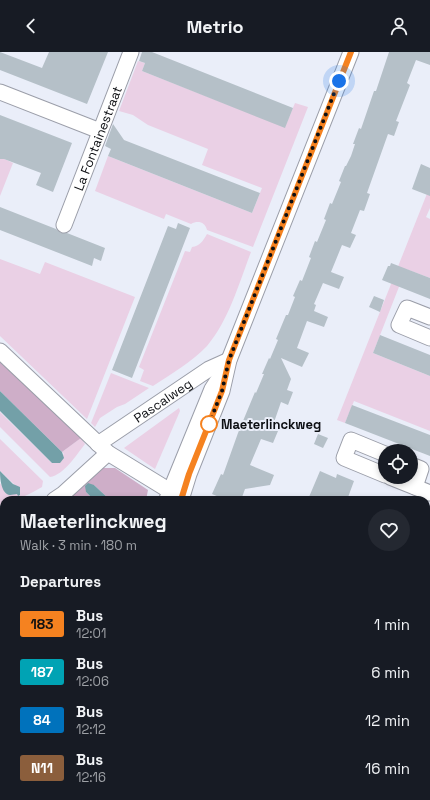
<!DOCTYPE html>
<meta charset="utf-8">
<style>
body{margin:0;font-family:"Space Grotesk",sans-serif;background:#242831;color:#f1f3f6;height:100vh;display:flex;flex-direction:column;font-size:15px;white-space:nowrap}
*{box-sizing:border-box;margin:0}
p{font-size:13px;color:#9ea1a6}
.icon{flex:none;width:22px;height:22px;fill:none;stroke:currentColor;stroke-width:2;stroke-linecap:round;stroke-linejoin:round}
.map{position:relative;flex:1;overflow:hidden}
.side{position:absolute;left:0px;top:444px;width:430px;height:304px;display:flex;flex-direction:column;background:#171b24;border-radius:12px 12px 0 0;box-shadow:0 2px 6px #0003}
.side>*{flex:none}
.badge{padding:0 8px;border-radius:3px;font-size:14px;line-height:26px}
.buttons{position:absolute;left:378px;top:392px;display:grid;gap:8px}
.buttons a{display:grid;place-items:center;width:40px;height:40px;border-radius:50%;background:#171b24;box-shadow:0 2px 6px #0003;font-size:20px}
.you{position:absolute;width:20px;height:20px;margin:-10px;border:3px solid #fff;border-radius:50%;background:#1a73e8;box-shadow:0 0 0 6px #1a73e833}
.map>.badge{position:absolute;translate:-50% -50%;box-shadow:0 0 0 2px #fff}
h2{padding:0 20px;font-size:15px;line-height:36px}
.round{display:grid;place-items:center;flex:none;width:42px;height:42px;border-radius:21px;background:#242831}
.summary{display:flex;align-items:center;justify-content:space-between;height:68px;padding:0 20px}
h1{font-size:19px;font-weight:700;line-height:30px}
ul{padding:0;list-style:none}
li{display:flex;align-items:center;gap:12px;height:48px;padding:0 20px}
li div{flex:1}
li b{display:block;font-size:15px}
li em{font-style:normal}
li .badge{min-width:44px;font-weight:700;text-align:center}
header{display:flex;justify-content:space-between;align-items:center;height:52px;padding:0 20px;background:#171b24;font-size:18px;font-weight:700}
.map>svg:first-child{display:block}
</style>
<header><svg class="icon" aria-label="back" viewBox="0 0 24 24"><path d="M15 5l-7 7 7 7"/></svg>Metrio<svg class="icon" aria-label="person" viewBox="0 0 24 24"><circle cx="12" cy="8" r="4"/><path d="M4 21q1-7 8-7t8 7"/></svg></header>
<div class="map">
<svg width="430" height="748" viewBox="0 0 430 748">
<rect width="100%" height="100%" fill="#eaeef9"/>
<path fill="#dae0f3" d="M 137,744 L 228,744 L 217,748 L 136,748 Z"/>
<g fill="#ead0e5">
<path d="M 138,9 L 145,11 L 142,19 L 285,75 L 295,51 L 308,55 L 253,195 L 207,178 C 205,170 198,168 191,172 L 166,162 L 164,167 L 95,139 L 108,104 L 252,161 L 262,136 L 202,113 L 208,97 L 148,73 L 133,63 L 119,59 Z"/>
<path d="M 0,105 L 13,111 L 0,144 Z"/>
<path d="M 430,134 L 430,156 L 426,165 L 430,167 L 430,226 L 406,217 L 373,301 L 430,324 L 430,379 L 354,349 L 345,371 L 337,368 Z"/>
<path d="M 207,182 L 251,200 C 239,231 229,268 207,294 C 192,310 171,322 153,334 L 140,329 L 144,318 L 139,315 L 185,199 L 190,200 L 192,195 C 200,194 203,189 207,182 Z"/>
<path d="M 0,207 L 40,222 L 45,210 L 135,245 L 87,367 L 0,284 Z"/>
<path d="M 111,321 L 149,336 L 125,352 L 117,355 L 100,366 L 95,375 L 91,371 Z"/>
<path d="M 179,356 L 180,359 L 155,417 L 124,396 Z"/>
<path d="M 0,360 L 52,411 L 64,402 L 62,400 L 81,386 L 85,392 C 77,402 64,423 50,425 L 0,375 Z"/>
<path d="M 0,387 L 43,429 L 42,435 C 30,442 19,448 4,448 L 4,452 L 0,453 L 0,431 L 7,441 L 17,442 L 18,444 L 16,434 L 0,419 Z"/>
</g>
<g fill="#ceaec8">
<path d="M 0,310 L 81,386 L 62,400 L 0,339 Z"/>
<path d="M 103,416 L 115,416 L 148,438 L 146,448 L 110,448 L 94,433 L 86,440 L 94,448 L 74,448 L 71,445 Z"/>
<path d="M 272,744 L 313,744 L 320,748 L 262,748 Z"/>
</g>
<g fill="#73a0a8">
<path d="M 0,339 L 62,400 L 64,406 L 60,411 L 52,411 L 0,359 Z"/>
<path d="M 0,419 L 13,432 L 20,435 L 20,443 L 18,444 L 17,442 C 15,442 12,443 10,443 C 1,442 0,426 0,419 Z"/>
<path d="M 88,431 L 94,433 L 110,448 L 94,448 L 86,440 L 85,434 Z"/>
</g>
<g fill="#b5c0c8">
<path d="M 0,0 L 42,16 L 49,0 L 108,0 L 87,52 L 0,18 Z"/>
<path d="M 142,0 L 152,0 L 293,56 L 285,76 L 142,19 L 145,11 L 139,9 Z"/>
<path d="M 389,0 L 430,0 L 430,13 L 416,8 L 407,31 L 410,33 L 396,69 L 399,70 L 394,84 L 388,82 L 367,141 L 370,142 L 364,159 L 360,158 L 351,181 L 356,183 L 350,196 L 342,193 L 331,220 L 344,225 L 339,237 L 323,231 L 314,252 L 316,253 L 314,259 L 328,265 L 324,275 L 307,269 L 297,296 L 309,301 L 302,315 L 281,306 L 291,327 L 287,338 L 293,340 L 288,353 L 281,350 L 272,376 L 278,379 L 273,391 L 261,387 L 250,413 L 274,423 L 270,433 L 245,437 L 241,448 L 226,448 L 212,442 L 221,422 L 223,423 L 238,381 L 255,340 L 256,341 L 264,322 L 262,322 L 269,306 L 270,307 L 278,288 L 276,287 L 286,263 L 288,263 L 295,245 L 293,244 L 300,228 L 302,229 L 311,206 L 309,205 L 315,189 L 317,190 L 326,168 L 324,167 L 330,151 L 332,152 L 341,130 L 339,129 L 345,114 L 346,114 L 351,104 L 355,92 L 353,92 L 359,76 L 361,77 L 374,39 L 376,39 Z"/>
<path d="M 0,63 L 72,91 L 53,140 L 36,133 L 41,121 L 4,107 L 0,107 Z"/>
<path d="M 113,72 L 124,88 L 260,141 L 252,161 L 108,104 L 111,97 L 105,94 Z"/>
<path d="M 421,112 L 430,116 L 430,144 L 412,137 Z"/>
<path d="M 0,155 L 56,177 L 61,181 L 67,181 L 105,196 L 101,209 L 94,206 L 92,214 L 0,178 Z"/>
<path d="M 178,171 L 190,176 L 132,326 L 112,318 L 168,174 L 176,177 Z"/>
<path d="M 391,211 L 430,226 L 430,247 L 382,228 L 388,214 L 390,214 Z"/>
<path d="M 374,244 L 384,248 L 380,260 L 369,255 Z"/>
<path d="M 380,283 L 430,303 L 430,324 L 373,301 Z"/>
<path d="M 352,353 L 430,383 L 430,404 L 345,371 Z"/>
<path d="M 318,382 L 328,386 L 323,396 L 314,392 Z"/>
<path d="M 320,419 L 336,426 L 337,422 L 354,429 L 347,448 L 317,448 L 309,445 Z"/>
</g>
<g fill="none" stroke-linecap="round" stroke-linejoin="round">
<defs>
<g id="minor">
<path d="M 0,40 L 100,79"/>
<path id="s1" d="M 64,173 L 131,0"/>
<path d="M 430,265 L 407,256 L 399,273 L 430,286"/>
<path d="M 0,299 L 108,401 L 170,439 L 181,444"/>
<path id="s2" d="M 98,392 L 209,317 L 229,308"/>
<path d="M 385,402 L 351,388 L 344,406 L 385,423"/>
<path d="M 411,413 L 421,417 L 415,435"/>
<path d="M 390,425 L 430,441"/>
<path d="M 167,447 L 212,337 L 221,323"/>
<path d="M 54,448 L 63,442 L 108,401"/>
<path d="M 181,448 L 189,422 L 222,339 L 229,308 L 351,0"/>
<path d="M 0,471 L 4,470"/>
<path d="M 426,641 L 430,642"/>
<path d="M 50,744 L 57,747"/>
<path d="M 0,747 L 8,744"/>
</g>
</defs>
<use href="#minor" stroke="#9b9ea9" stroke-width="17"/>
<use href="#minor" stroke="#fff" stroke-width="15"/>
</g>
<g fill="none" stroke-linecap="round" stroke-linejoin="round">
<defs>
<path id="line" d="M 181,448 L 189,422 L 222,339 L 229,308 L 351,0"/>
</defs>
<use href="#line" stroke="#fff" stroke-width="9"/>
<use href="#line" stroke="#f58220" stroke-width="6"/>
<path stroke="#0d0f13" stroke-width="4" stroke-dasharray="0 7.2" d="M 209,372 L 222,339 L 229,308 L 339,29"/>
</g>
<circle fill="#fff" stroke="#f58220" stroke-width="2" cx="209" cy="372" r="8"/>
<g text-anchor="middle" stroke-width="4" stroke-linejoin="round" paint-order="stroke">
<g font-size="13" fill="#0d0f13" stroke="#eaeef9">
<text dy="5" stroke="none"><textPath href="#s1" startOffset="93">La Fontainestraat</textPath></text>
<text dy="5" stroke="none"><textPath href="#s2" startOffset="78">Pascalweg</textPath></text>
</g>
<g font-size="13" font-weight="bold" fill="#0d0f13" stroke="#eaeef9" text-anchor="start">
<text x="221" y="377">Maeterlinckweg</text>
</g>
</g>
</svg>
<div class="buttons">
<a><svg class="icon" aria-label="locate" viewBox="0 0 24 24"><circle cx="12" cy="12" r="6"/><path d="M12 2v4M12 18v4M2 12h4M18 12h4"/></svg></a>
</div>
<div class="you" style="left:339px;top:29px"></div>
<section class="side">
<div class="summary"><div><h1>Maeterlinckweg</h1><p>Walk · 3 min · 180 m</p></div><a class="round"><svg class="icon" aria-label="heart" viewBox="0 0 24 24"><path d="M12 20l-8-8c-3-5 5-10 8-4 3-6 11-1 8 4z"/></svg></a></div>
<h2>Departures</h2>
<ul>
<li><span class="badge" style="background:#f58220;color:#111">183</span><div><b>Bus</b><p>12:01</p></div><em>1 min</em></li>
<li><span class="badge" style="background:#00a3b4;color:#fff">187</span><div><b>Bus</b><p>12:06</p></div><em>6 min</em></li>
<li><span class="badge" style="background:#0072bc;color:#fff">84</span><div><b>Bus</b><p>12:12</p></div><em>12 min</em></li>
<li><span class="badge" style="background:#8b5e3c;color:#fff">N11</span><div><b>Bus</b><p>12:16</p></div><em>16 min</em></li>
</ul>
</section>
</div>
